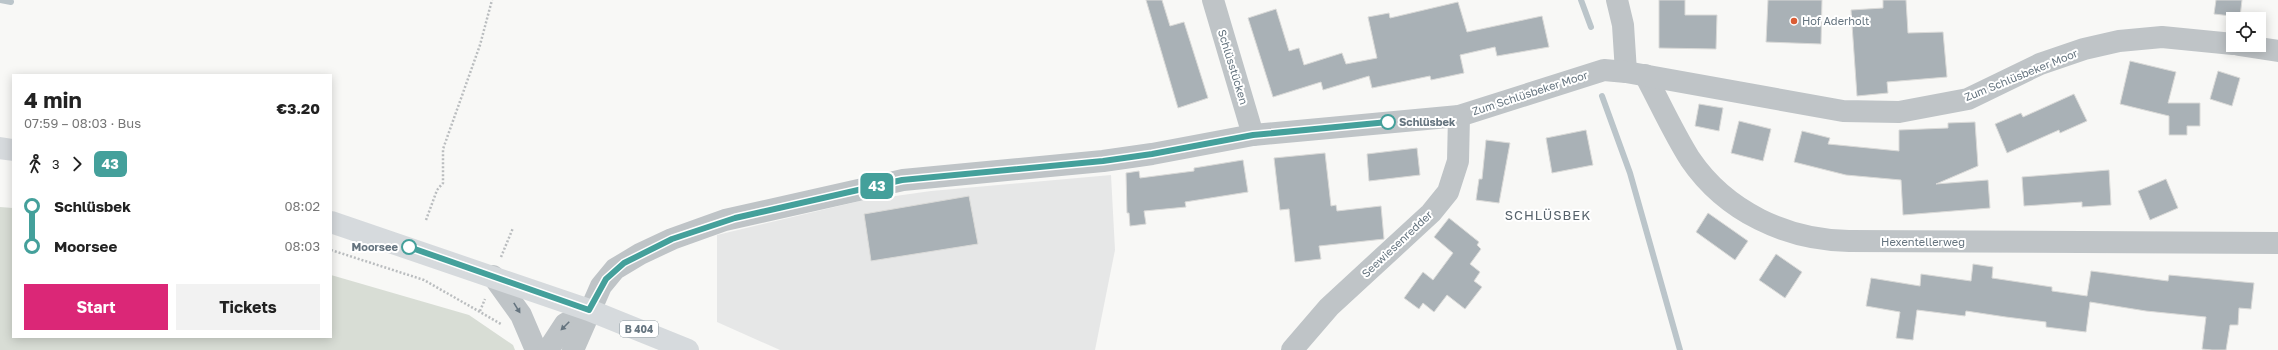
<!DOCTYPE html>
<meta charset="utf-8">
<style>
body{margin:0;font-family:"Golos Text",sans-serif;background:#f2f2f2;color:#222;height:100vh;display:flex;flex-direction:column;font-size:15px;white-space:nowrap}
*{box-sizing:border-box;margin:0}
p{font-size:13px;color:#767676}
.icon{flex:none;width:22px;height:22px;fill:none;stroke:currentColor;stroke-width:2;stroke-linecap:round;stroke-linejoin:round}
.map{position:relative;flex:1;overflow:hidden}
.panel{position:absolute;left:12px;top:74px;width:320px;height:264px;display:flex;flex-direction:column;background:#fff;border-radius:0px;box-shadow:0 2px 10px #0003}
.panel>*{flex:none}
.badge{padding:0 8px;border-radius:6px;font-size:14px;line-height:26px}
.buttons{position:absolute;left:2226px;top:12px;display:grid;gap:8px}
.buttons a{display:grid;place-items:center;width:40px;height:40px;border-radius:0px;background:#fff;box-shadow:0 2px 10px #0003;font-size:20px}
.map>.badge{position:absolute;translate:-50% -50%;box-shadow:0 0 0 2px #fff}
.legs{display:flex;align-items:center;gap:6px;height:44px;padding:0 12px;font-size:13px}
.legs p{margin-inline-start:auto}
.headline{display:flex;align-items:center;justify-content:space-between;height:68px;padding:0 12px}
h1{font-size:22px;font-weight:700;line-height:30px}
.action{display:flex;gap:8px;margin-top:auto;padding:8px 12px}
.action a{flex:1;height:46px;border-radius:0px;background:#db2777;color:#fff;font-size:16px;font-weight:700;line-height:46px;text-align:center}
.action a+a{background:#f2f2f2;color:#222}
ul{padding:0 12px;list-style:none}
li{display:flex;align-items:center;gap:14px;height:40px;font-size:15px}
li i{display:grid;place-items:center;width:6px;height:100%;margin:0 5px;background:currentColor}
li i::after{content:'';width:10px;height:10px;margin:-5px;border:3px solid;border-radius:50%;background:#fff}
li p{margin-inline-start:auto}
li:first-child i{background:linear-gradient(#0000 50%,currentColor 0)}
li:last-child i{background:linear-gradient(currentColor 50%,#0000 0)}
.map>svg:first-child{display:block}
</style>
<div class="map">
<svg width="2278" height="350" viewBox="0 0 2278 350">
<rect width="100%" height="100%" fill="#f8f8f6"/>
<path fill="#e6e7e7" d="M 1111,175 L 1115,250 L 1095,350 L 780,350 L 717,322 L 717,235 L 860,201 L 931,191 Z"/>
<path fill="#d8ddd5" d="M 0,207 L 13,208 L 13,337 L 331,337 L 331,275 L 469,315 L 513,345 L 515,350 L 0,350 Z"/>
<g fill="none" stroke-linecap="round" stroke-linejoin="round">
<g stroke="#bbc5ca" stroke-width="6">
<path d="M 0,0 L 11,2"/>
<path d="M 1581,0 L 1591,27"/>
<path d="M 1602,96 L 1630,173 L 1680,350"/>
</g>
</g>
<g fill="#a9b1b6" stroke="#dadad8">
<path d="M 1146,0 L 1162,0 L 1170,26 L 1184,22 L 1208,98 L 1178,108 Z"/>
<path d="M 1659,0 L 1685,0 L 1685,15 L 1717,15 L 1716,49 L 1659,48 Z"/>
<path d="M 1768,0 L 1822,0 L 1821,44 L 1766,42 Z"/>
<path d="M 1883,0 L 1906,0 L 1908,33 L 1943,32 L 1947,77 L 1887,82 L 1888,93 L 1857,96 L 1851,10 L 1883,8 Z"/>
<path d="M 2216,0 L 2242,0 L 2240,17 L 2214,14 Z"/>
<path d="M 1458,2 L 1467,32 L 1542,16 L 1549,47 L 1497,56 L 1495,47 L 1460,55 L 1464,73 L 1431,80 L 1430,76 L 1372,88 L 1369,76 L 1323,90 L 1321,82 L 1273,97 L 1248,18 L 1276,9 L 1289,51 L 1299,48 L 1304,65 L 1342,53 L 1346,64 L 1377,58 L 1368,17 L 1389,13 L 1390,18 Z"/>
<path d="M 2130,61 L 2176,72 L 2168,103 L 2200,103 L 2200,126 L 2187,126 L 2187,135 L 2169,135 L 2169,116 L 2120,104 Z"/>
<path d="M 2218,71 L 2240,78 L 2232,106 L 2210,99 Z"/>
<path d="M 2074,94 L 2087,121 L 2060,133 L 2059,130 L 2007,153 L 1995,124 L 2021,113 L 2023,117 Z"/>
<path d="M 1699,104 L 1723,108 L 1719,131 L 1695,126 Z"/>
<path d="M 1739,121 L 1771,129 L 1763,161 L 1731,153 Z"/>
<path d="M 1975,122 L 1978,166 L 1936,184 L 1988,180 L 1990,208 L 1903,215 L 1901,180 L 1846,175 L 1794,162 L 1802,131 L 1830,138 L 1828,144 L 1899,151 L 1899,130 L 1948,128 L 1948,123 Z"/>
<path d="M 1586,130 L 1593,165 L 1552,173 L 1546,138 Z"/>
<path d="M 1486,140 L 1510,143 L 1499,203 L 1476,200 L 1479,179 L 1482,179 Z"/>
<path d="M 1417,148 L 1420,175 L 1369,181 L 1367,154 Z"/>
<path d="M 1325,153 L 1331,206 L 1336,205 L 1337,211 L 1381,206 L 1384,239 L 1319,246 L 1321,259 L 1295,262 L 1289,209 L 1280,210 L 1274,158 Z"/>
<path d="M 1243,160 L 1248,192 L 1185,202 L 1186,207 L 1144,211 L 1146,224 L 1130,226 L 1129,213 L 1127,213 L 1126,173 L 1139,171 L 1140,178 L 1194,171 L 1194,168 Z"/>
<path d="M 2109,170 L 2111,205 L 2082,207 L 2082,202 L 2024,206 L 2022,177 Z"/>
<path d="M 2166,179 L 2178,208 L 2150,220 L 2138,191 Z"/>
<path d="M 969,196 L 978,244 L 871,261 L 864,214 Z"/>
<path d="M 1708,213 L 1748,241 L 1735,260 L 1696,232 Z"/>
<path d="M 1449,218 L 1479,242 L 1477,245 L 1481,249 L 1470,264 L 1480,272 L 1474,281 L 1482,287 L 1465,309 L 1447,295 L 1434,312 L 1423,303 L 1419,309 L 1404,298 L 1423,272 L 1433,280 L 1453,253 L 1434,237 Z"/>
<path d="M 1776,254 L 1802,272 L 1785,298 L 1759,280 Z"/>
<path d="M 1973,264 L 1993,267 L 1992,278 L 2052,287 L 2052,291 L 2087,296 L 2091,271 L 2168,281 L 2169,275 L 2254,283 L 2251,309 L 2239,308 L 2238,325 L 2230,325 L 2226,350 L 2212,350 L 2202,349 L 2206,317 L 2146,311 L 2090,302 L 2086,332 L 2046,327 L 2046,322 L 2006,317 L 1966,311 L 1965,316 L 1917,310 L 1913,340 L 1896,338 L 1900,312 L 1866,306 L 1871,278 L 1920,286 L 1921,274 L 1971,281 Z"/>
</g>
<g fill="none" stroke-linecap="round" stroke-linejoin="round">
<g stroke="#babdbf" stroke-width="2.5" stroke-dasharray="2 2" stroke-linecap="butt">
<path d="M 426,220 L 437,190 L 443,183 L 443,149 L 480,45 L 492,0"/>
<path d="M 331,250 L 424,280 L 501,324"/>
<path d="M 501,257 L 513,228"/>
<path d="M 480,311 L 485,299"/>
</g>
<g stroke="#bfc4c7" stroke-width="22">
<path d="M 1213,0 L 1253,135"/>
<path d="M 1617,0 L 1623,25 L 1626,72"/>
<path d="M 2239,45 L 2278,51"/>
<path d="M 1645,75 C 1660,103 1673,132 1690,159 C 1726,212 1787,240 1849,241 L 2278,243"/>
<path d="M 493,276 L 521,315 L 536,350"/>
<path d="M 548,350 L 565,324 L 589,310"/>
<path d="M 573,350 L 601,286 L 615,269 L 640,254 L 672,239 L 725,220 L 903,180 L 1103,161 L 1152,154 L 1253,135 L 1459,116 L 1604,70 L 1626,72 L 1843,111 L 1899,112 L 1968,99 L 2040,64 L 2084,49 L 2119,41 L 2162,37 L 2233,44"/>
<path d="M 1292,350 L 1329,307 L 1431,213 L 1448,192 L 1458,161 L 1459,116"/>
</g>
<g stroke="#d6dadd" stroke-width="22">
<path d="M 0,148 L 13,150"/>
<path d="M 331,222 L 589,310 L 688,350"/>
</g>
</g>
<defs><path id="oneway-solid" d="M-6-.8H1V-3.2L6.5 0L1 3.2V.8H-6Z"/></defs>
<g fill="#65747f">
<use href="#oneway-solid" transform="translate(517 308) rotate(58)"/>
<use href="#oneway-solid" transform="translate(565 326) rotate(135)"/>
</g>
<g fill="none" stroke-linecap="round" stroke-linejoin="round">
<defs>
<path id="line-1" d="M 409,247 L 589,310 L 606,279 L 624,263 L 672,239 L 735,218 L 902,180 L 1103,161 L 1152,154 L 1253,135 L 1388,122"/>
</defs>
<use href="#line-1" stroke="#fff" stroke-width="9"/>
<use href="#line-1" stroke="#44a09b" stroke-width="6"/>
</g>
<circle fill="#da5c34" stroke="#fff" stroke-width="1.5" cx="1794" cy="21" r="4"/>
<g fill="#fff" stroke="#44a09b" stroke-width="2">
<circle cx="1388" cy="122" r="7"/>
<circle cx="409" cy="247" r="7"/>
</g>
<g text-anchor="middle" stroke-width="4" stroke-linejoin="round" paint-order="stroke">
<rect fill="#fff" stroke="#939ea5" stroke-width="1" x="620" y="321" width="38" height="16" rx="3"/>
<g font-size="10" font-weight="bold" fill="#65747f">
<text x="639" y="333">B 404</text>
</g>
<g font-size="11" fill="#65747f" stroke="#fff" text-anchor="start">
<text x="1802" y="25">Hof Aderholt</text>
</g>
<g font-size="11" fill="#65747f" stroke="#fff">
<text transform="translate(1233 67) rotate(73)" y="4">Schlüsstücken</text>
<text transform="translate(2021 75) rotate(-22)" y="4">Zum Schlüsbeker Moor</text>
<text transform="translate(1530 93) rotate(-18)" y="4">Zum Schlüsbeker Moor</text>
<text x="1923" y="246">Hexentellerweg</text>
<text transform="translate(1397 244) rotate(-43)" y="4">Seewiesenredder</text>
</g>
<g font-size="11" font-weight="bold" fill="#65747f" stroke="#fff" text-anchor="start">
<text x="1399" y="126">Schlüsbek</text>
<text x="398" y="251" text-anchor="end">Moorsee</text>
</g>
<g font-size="13" letter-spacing="1" fill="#56626b" stroke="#fff">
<text x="1548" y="220">SCHLÜSBEK</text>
</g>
</g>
</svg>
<div class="buttons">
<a><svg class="icon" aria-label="locate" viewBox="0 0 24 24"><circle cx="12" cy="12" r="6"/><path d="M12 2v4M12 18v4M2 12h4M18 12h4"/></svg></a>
</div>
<b class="badge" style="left:877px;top:186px;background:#44a09b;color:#fff">43</b>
<section class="panel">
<div class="headline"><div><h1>4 min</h1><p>07:59 – 08:03 · Bus</p></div><b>€3.20</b></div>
<div class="legs"><svg class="icon" aria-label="walk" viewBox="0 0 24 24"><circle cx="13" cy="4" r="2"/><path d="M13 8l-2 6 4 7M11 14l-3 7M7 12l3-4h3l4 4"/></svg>3<svg class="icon" aria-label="forward" viewBox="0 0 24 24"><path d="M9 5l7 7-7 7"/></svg><b class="badge" style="background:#44a09b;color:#fff">43</b></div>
<ul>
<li><i style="color:#44a09b"></i><b>Schlüsbek</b><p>08:02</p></li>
<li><i style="color:#44a09b"></i><b>Moorsee</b><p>08:03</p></li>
</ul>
<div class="action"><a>Start</a><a>Tickets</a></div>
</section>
</div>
